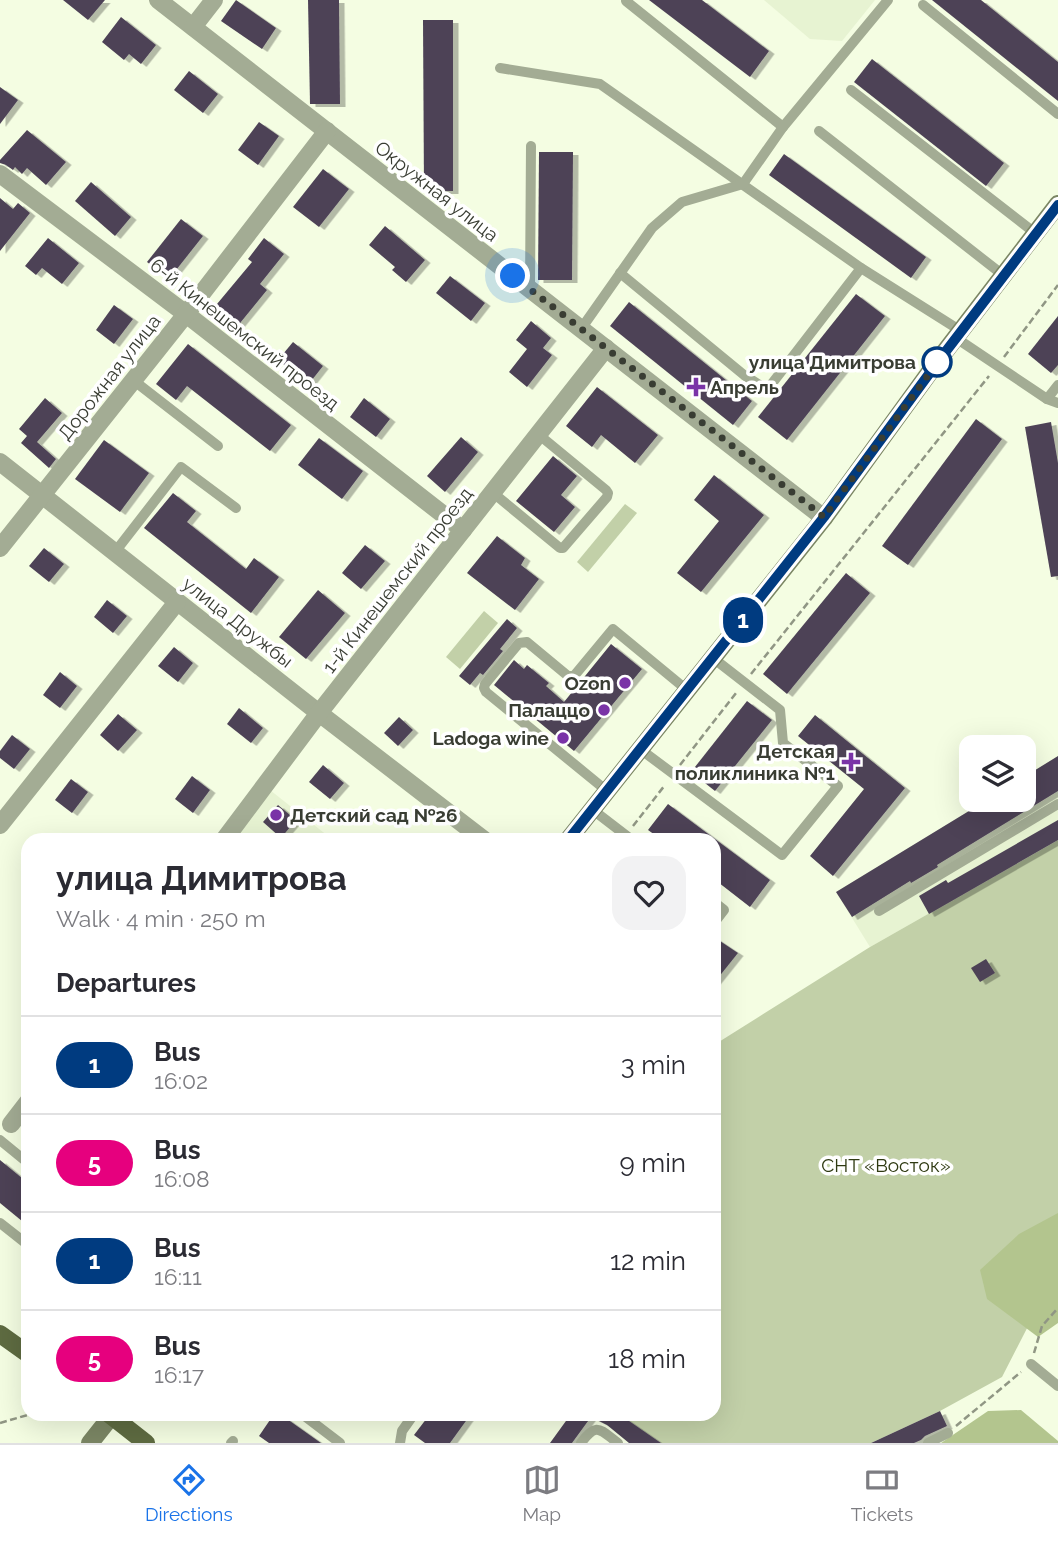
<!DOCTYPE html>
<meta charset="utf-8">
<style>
body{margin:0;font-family:Raleway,sans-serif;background:#f2f2f3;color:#2b2b33;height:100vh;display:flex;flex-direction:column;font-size:26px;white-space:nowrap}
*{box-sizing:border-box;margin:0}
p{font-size:23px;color:#7c7c81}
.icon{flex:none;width:38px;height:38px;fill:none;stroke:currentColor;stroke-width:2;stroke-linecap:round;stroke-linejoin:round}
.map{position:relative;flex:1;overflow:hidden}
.sheet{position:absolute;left:21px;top:833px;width:700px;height:588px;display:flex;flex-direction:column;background:#fff;border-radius:21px;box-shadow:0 7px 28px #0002}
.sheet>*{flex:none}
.badge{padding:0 14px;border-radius:23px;font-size:24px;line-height:46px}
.fabs{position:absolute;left:959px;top:735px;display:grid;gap:14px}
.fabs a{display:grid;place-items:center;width:77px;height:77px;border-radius:14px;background:#fff;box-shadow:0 7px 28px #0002;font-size:35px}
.you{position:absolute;width:35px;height:35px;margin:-18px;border:5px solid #fff;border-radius:50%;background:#1a73e8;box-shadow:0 0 0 10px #1a73e833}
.map>.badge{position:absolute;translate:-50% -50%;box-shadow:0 0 0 4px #fff}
h2{padding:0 35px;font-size:26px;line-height:63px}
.round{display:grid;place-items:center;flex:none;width:74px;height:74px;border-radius:21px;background:#f2f2f3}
.head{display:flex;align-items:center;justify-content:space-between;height:119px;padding:0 35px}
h1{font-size:33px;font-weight:700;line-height:52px}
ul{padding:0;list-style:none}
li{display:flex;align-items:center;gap:21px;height:98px;padding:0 35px;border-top:2px solid #e1e1e2}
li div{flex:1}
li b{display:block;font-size:26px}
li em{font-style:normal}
li .badge{min-width:77px;font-weight:700;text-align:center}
.tab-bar{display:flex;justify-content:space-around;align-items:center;height:98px;border-top:2px solid #e1e1e2;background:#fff;font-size:19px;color:#7c7c81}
.tab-bar a{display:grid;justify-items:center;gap:4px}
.tab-bar .on{color:#1a73e8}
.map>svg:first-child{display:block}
</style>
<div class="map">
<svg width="1058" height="1443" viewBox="0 0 1058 1443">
<defs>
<filter id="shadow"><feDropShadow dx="5.5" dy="3" stdDeviation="0" flood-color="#0004"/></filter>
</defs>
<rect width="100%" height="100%" fill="#f4fde2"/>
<g fill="#e7f3d2">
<path d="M 764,0 L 875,0 L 842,41 L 810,39 Z"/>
<path d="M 1058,756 L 1058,840 L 870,947 L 836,892 L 987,800 L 1024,800 L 1024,777 Z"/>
<path d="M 270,790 L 333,840 L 232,840 Z"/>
</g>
<g fill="#c2d0a8">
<path d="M 625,504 L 637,513 L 588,572 L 577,562 Z"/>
<path d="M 484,611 L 498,623 L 460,669 L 446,657 Z"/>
<path d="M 1058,840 L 1058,1284 L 1043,1297 L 1002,1377 L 940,1411 L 871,1443 L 661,1443 L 619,1414 L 714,1414 L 714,1045 L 870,947 Z"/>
</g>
<g fill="#b3c58e">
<path d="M 1058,1213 L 1058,1323 L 1038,1337 L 987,1299 L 980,1270 L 1019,1234 Z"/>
<path d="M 1021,1410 L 1058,1441 L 1058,1443 L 941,1443 L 988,1411 Z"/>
</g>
<g fill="#4e4357" filter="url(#shadow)">
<path d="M 63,0 L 105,0 L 88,20 Z"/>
<path d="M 236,0 L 276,28 L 262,49 L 221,21 Z"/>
<path d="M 308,0 L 339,0 L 340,104 L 310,104 Z"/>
<path d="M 649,0 L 702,0 L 769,51 L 750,77 Z"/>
<path d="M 932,0 L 981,0 L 1058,62 L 1058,101 Z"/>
<path d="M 121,17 L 156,45 L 141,64 L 129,54 L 124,60 L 102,42 Z"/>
<path d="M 423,20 L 453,20 L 453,191 L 424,191 Z"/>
<path d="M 872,59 L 1004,163 L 986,186 L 854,82 Z"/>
<path d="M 189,71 L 218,94 L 203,113 L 174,90 Z"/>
<path d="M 0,87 L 18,100 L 0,124 Z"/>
<path d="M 259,122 L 279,136 L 258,165 L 238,150 Z"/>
<path d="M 27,130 L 66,162 L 46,185 L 27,168 L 22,174 L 15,167 L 13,170 L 6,165 L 0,163 L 0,160 Z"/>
<path d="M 539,152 L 573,152 L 572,280 L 538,280 Z"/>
<path d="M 784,154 L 926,257 L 911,278 L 769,175 Z"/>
<path d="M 323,169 L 349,189 L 319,227 L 293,207 Z"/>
<path d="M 91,182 L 131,217 L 115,236 L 75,201 Z"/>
<path d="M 0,198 L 13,209 L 18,203 L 30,213 L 0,251 Z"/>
<path d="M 181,219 L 203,236 L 169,279 L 147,262 Z"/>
<path d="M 385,226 L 425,260 L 406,282 L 392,270 L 395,267 L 369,245 Z"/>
<path d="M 48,238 L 79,263 L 62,284 L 42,268 L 36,275 L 25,266 Z"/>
<path d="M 264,238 L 284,254 L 260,284 L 267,290 L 236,328 L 227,321 L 221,327 L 207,316 L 252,262 L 248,259 Z"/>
<path d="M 450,276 L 485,303 L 471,321 L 436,293 Z"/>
<path d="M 856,294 L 885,316 L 787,440 L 758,417 Z"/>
<path d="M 629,302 L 752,401 L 733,425 L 610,326 Z"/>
<path d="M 114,305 L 133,319 L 114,344 L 96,330 Z"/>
<path d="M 1058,316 L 1058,365 L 1051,373 L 1028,354 Z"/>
<path d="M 531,321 L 551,338 L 543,348 L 552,355 L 527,387 L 509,372 L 527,349 L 516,340 Z"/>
<path d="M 293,342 L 323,366 L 308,385 L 278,360 Z"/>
<path d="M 188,344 L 291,425 L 270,451 L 187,386 L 176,400 L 156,384 Z"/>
<path d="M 597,387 L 658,435 L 635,463 L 601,435 L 592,447 L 566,426 Z"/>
<path d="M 45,398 L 62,413 L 37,442 L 56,459 L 49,468 L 21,443 L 27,436 L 19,429 Z"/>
<path d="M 364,398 L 390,419 L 376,437 L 350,417 Z"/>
<path d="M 976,419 L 1002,439 L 908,565 L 882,546 Z"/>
<path d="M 1051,422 L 1058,463 L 1058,576 L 1051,577 L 1025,427 Z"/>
<path d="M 461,437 L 478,452 L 445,492 L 427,476 Z"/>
<path d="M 319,438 L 363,471 L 342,499 L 298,465 Z"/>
<path d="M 104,440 L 149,473 L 120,512 L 75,479 Z"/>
<path d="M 553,456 L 577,476 L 561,495 L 575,507 L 554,532 L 516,501 Z"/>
<path d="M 714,475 L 764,515 L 701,592 L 677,573 L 719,521 L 694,500 Z"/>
<path d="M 173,493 L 196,511 L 187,522 L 246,569 L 254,558 L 279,577 L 251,613 L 144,528 Z"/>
<path d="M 497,536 L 525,558 L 521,565 L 539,579 L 515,610 L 467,573 Z"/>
<path d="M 365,545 L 385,561 L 361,589 L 342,573 Z"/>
<path d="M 44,548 L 64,564 L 49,582 L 29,566 Z"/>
<path d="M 846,573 L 870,593 L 787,694 L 763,674 Z"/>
<path d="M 318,590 L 345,613 L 306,659 L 279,637 Z"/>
<path d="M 107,600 L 127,616 L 113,633 L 94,617 Z"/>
<path d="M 507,619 L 517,628 L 500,649 L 503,651 L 483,675 L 480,673 L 470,685 L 459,676 Z"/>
<path d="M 611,644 L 642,669 L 574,751 L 494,685 L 514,660 L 524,669 L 527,665 L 549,683 L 546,686 L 564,702 Z"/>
<path d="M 174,647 L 193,663 L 178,682 L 158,666 Z"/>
<path d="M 60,672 L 77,686 L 60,708 L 43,695 Z"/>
<path d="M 747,701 L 772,720 L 715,791 L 691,772 Z"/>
<path d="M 239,708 L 263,728 L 251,743 L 227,724 Z"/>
<path d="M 118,714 L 137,730 L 118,751 L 100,735 Z"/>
<path d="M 815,715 L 905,788 L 833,876 L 810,856 L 864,789 L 798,736 Z"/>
<path d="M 399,717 L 413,730 L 398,746 L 384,733 Z"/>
<path d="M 12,735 L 30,749 L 14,769 L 0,758 L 0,751 Z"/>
<path d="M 1058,756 L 1058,791 L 937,865 L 938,867 L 911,883 L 910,881 L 852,917 L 836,892 L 987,800 L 1024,800 L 1024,777 Z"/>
<path d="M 323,765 L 344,783 L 330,799 L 309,782 Z"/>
<path d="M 192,776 L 210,790 L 193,813 L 175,799 Z"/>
<path d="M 71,779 L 88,792 L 72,813 L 55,800 Z"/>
<path d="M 668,804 L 770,880 L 750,907 L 714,879 L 714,840 L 662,840 L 648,830 Z"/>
<path d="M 278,805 L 296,820 L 281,838 L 263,822 Z"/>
<path d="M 1058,820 L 1058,840 L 929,914 L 919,896 L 946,880 L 948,883 Z"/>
<path d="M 714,937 L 738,953 L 714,983 Z"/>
<path d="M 986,959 L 995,973 L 980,982 L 971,968 Z"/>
<path d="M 0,1160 L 28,1183 L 28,1226 L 0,1203 Z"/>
<path d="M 940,1411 L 947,1426 L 925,1436 L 921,1440 L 914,1443 L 871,1443 Z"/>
<path d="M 274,1414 L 280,1414 L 321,1443 L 269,1443 L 259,1436 Z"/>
<path d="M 430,1414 L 471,1414 L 450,1443 L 425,1443 L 414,1435 Z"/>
<path d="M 571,1414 L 619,1414 L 661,1443 L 629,1443 L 607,1425 L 591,1417 L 572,1443 L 550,1443 Z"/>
</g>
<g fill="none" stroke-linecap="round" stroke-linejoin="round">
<g stroke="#909684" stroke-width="2.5" stroke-dasharray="7 3.5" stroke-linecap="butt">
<path d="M 1004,357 L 1058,285"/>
<path d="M 751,674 L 989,376"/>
<path d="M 680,765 L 736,693"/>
<path d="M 633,826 L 665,785"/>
<path d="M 1034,1353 L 1042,1326 L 1058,1308"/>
<path d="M 0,1423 L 31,1414"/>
<path d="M 956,1426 L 1021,1372"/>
</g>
<g stroke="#a3ac94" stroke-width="10">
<path d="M 626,1 L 783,127"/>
<path d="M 923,5 L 1058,114"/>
<path d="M 500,68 L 600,84 L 861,268 L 767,390 L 744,375 L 620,273"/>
<path d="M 851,90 L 1035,233"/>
<path d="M 819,131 L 1003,275"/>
<path d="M 861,268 L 961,331"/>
<path d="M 530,288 L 531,146"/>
<path d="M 581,329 L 652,228 L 682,202 L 743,184 L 783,127 L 888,0"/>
<path d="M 956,338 L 1047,399 L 1058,403"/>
<path d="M 133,380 L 218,446"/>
<path d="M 1047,399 L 1058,385"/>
<path d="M 492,492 L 560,548 L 563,548 L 607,497 L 608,493 L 606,490 L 538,434"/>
<path d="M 115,552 L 181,467 L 236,508"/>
<path d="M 640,749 L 782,855 L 838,786 L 783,743 L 780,710 L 713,658"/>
<path d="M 607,791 L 486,692 L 484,688 L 485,684 L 519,643 L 527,642 L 568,676 L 574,676 L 613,629 L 687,690"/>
<path d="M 593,810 L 632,840"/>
<path d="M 714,902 L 724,910 L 714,923"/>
<path d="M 879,911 L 1058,804"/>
<path d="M 0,1140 L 28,1163"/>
<path d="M 0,1223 L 28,1245"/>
<path d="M 1031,1364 L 1058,1386"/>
<path d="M 302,1414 L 340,1443"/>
<path d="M 231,1443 L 233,1441"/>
<path d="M 400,1443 L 402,1431 L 414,1414"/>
<path d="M 581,1443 C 597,1421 600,1430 618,1443"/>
<path d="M 928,1443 L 948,1433"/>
</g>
<g stroke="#a3ac94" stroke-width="18">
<path d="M 158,0 L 824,518"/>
<path d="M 193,27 L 214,0"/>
<path d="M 0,174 L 186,314 L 463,530"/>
<path d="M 0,462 L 319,713 L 484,840"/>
<path d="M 0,548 L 186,314 L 327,131"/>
<path d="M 0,825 L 177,602"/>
<path d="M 224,840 L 319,713 L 606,348"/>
<path d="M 11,1124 L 28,1102"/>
</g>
<g stroke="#7b8664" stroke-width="18">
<path d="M 568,840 L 824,518 L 940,358 L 1058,204"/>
<path d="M 90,1443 L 113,1414"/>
</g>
<g stroke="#5e6b41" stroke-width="18">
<path d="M 0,1334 L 28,1354"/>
<path d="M 109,1414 L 146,1443"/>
</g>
</g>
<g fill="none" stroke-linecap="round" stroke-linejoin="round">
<defs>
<path id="line" d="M 568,840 L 824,517 L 940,359 L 1058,205"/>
</defs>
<use href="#line" stroke="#fff" stroke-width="16"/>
<use href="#line" stroke="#003b80" stroke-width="10"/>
<path stroke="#393d33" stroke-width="7" stroke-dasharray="0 12.6" d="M 513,276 L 824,517 L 940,359 L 937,362"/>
</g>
<circle fill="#fff" stroke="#003b80" stroke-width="3.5" cx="937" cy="362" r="14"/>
<g fill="#7a33a7" stroke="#fff" stroke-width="2.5">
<path d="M692.5 376.5h7v7h7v7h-7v7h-7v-7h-7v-7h7z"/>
<circle cx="625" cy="683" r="7"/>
<circle cx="604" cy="710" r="7"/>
<circle cx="563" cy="738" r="7"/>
<path d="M847.5 751.5h7v7h7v7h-7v7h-7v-7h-7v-7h7z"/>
<circle cx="276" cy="815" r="7"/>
</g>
<g text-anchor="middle" stroke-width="7" stroke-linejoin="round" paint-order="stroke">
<g font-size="19" fill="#393d33" stroke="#fff">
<text transform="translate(437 191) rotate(38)" y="7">Окружная улица</text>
<text transform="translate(245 334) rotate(38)" y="7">6-й Кинешемский проезд</text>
<text transform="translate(109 377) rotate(-52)" y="7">Дорожная улица</text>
<text transform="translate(397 580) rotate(-52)" y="7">1-й Кинешемский проезд</text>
<text transform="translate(238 622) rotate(38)" y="7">улица Дружбы</text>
</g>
<g font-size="19" font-weight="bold" fill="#393d33" stroke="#fff" text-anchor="end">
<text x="916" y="369">улица Димитрова</text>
</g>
<g font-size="19" font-weight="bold" fill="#393d33" stroke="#fff" text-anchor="end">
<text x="710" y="394" text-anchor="start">Апрель</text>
<text x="611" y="690">Ozon</text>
<text x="590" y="717">Палаццо</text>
<text x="549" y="745">Ladoga wine</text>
<text x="835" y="758">Детская<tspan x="835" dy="22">поликлиника №1</tspan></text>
<text x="290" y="822" text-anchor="start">Детский сад №26</text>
</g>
<g font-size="19" fill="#2f3a12" stroke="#fff">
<text x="886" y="1172">СНТ «Восток»</text>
</g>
</g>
</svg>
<div class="fabs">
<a><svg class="icon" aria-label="layers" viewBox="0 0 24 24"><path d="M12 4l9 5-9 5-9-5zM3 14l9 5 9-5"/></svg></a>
</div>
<div class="you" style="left:513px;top:276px"></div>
<b class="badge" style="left:743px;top:620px;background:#003b80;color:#fff">1</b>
<section class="sheet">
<div class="head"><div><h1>улица Димитрова</h1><p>Walk · 4 min · 250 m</p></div><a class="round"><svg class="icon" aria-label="heart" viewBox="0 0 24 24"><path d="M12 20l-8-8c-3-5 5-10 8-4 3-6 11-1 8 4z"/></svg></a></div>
<h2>Departures</h2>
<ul>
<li><span class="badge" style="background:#003b80;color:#fff">1</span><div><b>Bus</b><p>16:02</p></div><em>3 min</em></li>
<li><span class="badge" style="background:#e6007e;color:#fff">5</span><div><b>Bus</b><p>16:08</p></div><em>9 min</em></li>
<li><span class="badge" style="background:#003b80;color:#fff">1</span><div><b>Bus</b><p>16:11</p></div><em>12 min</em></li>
<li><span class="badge" style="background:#e6007e;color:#fff">5</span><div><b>Bus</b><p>16:17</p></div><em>18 min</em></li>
</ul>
</section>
</div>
<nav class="tab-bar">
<a class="on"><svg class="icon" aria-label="directions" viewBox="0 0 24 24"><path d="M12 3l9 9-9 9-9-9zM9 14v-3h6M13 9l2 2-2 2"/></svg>Directions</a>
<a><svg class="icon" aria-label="map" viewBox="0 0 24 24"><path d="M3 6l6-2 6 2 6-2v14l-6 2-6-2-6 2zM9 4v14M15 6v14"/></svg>Map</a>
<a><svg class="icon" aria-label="tickets" viewBox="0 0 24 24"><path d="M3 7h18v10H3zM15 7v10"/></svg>Tickets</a>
</nav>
